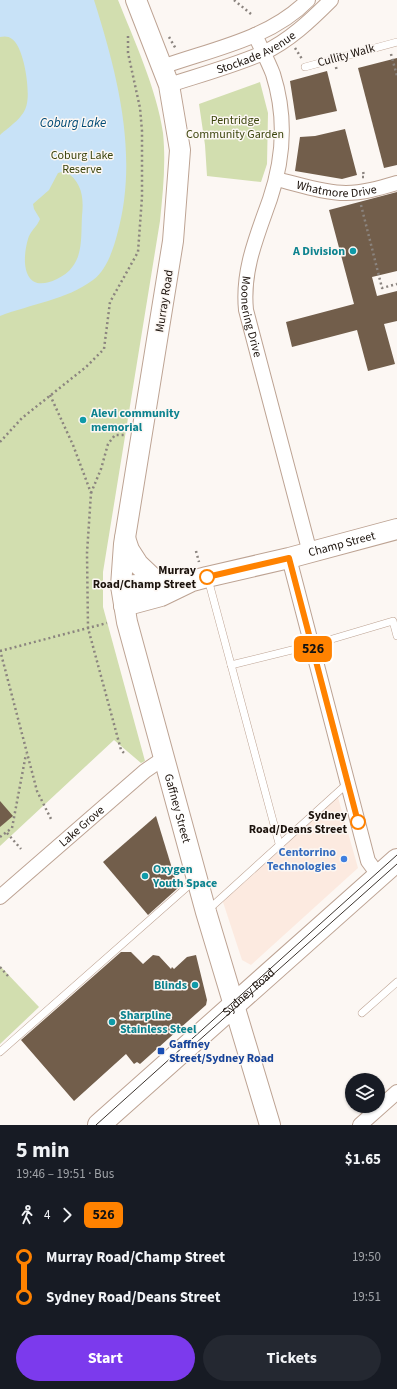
<!DOCTYPE html>
<meta charset="utf-8">
<style>
body{margin:0;font-family:"Source Sans 3",sans-serif;background:#242831;color:#f1f3f6;height:100vh;display:flex;flex-direction:column;font-size:15px;white-space:nowrap}
*{box-sizing:border-box;margin:0}
p{font-size:13px;color:#9ea1a6}
.icon{flex:none;width:22px;height:22px;fill:none;stroke:currentColor;stroke-width:2;stroke-linecap:round;stroke-linejoin:round}
.map{position:relative;height:1125px;overflow:hidden}
.side{display:flex;flex-direction:column;background:#171b24;flex:1}
.side>*{flex:none}
.badge{padding:0 8px;border-radius:6px;font-size:14px;line-height:26px}
.tools{position:absolute;left:345px;top:1073px;display:grid;gap:8px}
.tools a{display:grid;place-items:center;width:40px;height:40px;border-radius:50%;background:#171b24;box-shadow:0 1px 3px #0004;font-size:20px}
.map>.badge{position:absolute;translate:-50% -50%;box-shadow:0 0 0 2px #fff}
.legs{display:flex;align-items:center;gap:6px;height:44px;padding:0 16px;font-size:13px}
.legs p{margin-inline-start:auto}
.overview{display:flex;align-items:center;justify-content:space-between;height:68px;padding:0 16px}
h1{font-size:22px;font-weight:700;line-height:30px}
.primary-button{display:flex;gap:8px;margin-top:auto;padding:8px 16px}
.primary-button a{flex:1;height:46px;border-radius:24px;background:#7c3aed;color:#fff;font-size:16px;font-weight:700;line-height:46px;text-align:center}
.primary-button a+a{background:#242831;color:#f1f3f6}
ul{padding:0 16px;list-style:none}
li{display:flex;align-items:center;gap:14px;height:40px;font-size:15px}
li i{display:grid;place-items:center;width:6px;height:100%;margin:0 5px;background:currentColor}
li i::after{content:'';width:10px;height:10px;margin:-5px;border:3px solid;border-radius:50%;background:#171b24}
li p{margin-inline-start:auto}
li:first-child i{background:linear-gradient(#0000 50%,currentColor 0)}
li:last-child i{background:linear-gradient(currentColor 50%,#0000 0)}
.map>svg:first-child{display:block}
</style>
<div class="map">
<svg width="397" height="1125" viewBox="0 0 397 1125">
<rect width="100%" height="100%" fill="#fcf7f3"/>
<path fill="#fceae0" d="M 337,794 L 358,868 L 251,965 L 242,960 L 222,899 Z"/>
<g fill="#d2deaf">
<path d="M 0,0 L 118,0 C 134,40 157,90 163,133 C 166,163 163,191 160,221 L 103,572 L 103,607 L 145,761 L 141,763 L 114,740 L 0,846 Z"/>
<path d="M 260,82 L 268,113 L 267,164 L 261,182 L 207,176 L 205,145 L 199,104 Z"/>
<path d="M 0,966 L 39,1007 L 0,1044 Z"/>
</g>
<path fill="#c8e2f7" fill-rule="evenodd" d="M 0,0 L 94,0 C 118,76 139,157 117,235 C 113,250 106,271 93,280 C 66,300 31,304 0,316 L 0,135 C 10,126 25,117 27,103 C 30,89 24,47 12,39 C 9,36 4,36 0,37 ZM 65,171 C 82,182 84,197 82,216 C 81,232 83,253 73,266 C 69,272 63,276 57,279 C 24,295 21,263 28,239 C 30,231 37,227 40,219 L 34,209 L 33,204 L 49,190 L 58,173 Z"/>
<g fill="#725e4b">
<path d="M 397,58 L 397,165 L 384,168 L 358,68 Z"/>
<path d="M 327,71 L 337,111 L 296,120 L 290,81 Z"/>
<path d="M 345,129 L 357,175 L 342,179 L 295,171 L 300,137 L 315,136 Z"/>
<path d="M 397,192 L 397,271 L 372,277 L 377,296 L 397,291 L 397,321 L 384,324 L 395,364 L 368,371 L 357,330 L 292,347 L 286,322 L 354,304 L 329,210 Z"/>
<path d="M 0,801 L 13,816 L 0,827 Z"/>
<path d="M 156,816 L 178,888 L 148,915 L 103,862 Z"/>
<path d="M 121,952 L 131,952 L 143,964 L 153,955 L 159,956 L 171,969 L 172,967 L 174,969 L 187,957 L 196,955 L 207,1000 L 206,1005 L 140,1064 L 137,1062 L 134,1064 L 126,1054 L 74,1101 L 21,1040 Z"/>
</g>
<g fill="none" stroke-linecap="round" stroke-linejoin="round">
<defs>
<g id="lane">
<path d="M 305,67 L 397,42"/>
<path d="M 208,579 L 280,847"/>
<path d="M 231,665 L 312,645 L 393,621 L 397,636"/>
<path d="M 208,910 L 348,783"/>
<path d="M 362,1013 L 397,982"/>
<path d="M 0,1052 L 195,880"/>
</g>
<g id="street">
<path id="s1" d="M 255,35 C 261,48 268,61 273,74 C 286,115 284,158 270,199 C 257,236 242,270 246,310 L 310,553"/>
<path d="M 162,67 C 212,49 270,39 308,0"/>
<path id="s2" d="M 169,85 C 200,75 233,66 263,53 C 289,41 311,20 331,0"/>
<path id="s3" d="M 276,179 C 298,184 323,193 346,193 C 363,193 380,188 397,183"/>
<path d="M 289,558 L 368,861 L 379,876"/>
<path id="s4" d="M 0,897 L 145,771 L 164,758"/>
<path d="M 360,1125 L 397,1092"/>
</g>
<g id="secondary">
<path id="s5" d="M 136,0 L 169,85 L 180,150 L 173,241 L 124,544 L 121,586 L 127,622 L 206,912 L 270,1125"/>
<path d="M 125,538 L 129,550 L 138,564 L 157,582"/>
<path d="M 121,586 L 184,582"/>
<path id="s6" d="M 124,606 L 161,596 L 192,581 L 207,577 L 289,558 L 397,529"/>
</g>
<g id="highway">
<path id="s7" d="M 99,1125 L 397,860"/>
</g>
</defs>
<use href="#lane" stroke="#bda393" stroke-width="8"/>
<use href="#street" stroke="#bda393" stroke-width="16"/>
<use href="#secondary" stroke="#bda393" stroke-width="22"/>
<use href="#highway" stroke="#bda393" stroke-width="24"/>
<g stroke="#8b847f" stroke-width="2.5" stroke-dasharray="2 3" stroke-linecap="butt">
<path d="M 234,0 L 251,14"/>
<path d="M 169,37 L 176,49"/>
<path d="M 295,48 L 302,59"/>
<path d="M 391,54 L 397,76"/>
<path d="M 336,67 L 337,72"/>
<path d="M 362,177 L 364,177 L 363,171"/>
<path d="M 361,205 L 382,288 L 397,284"/>
<path d="M 50,395 L 73,445 L 91,493 L 87,553 L 88,628 L 121,750 L 125,754"/>
<path d="M 0,442 L 22,418 L 86,367 L 104,349 L 110,302 L 138,252 L 142,197 L 142,131 L 140,108 L 128,53 L 128,34"/>
<path d="M 91,493 L 101,469 L 108,444 L 115,435 L 126,435"/>
<path d="M 196,551 L 199,562"/>
<path d="M 0,650 L 37,791 L 52,821"/>
<path d="M 0,651 L 107,623"/>
<path d="M 7,833 L 21,849"/>
<path d="M 0,837 L 12,828 L 26,754"/>
<path d="M 0,967 L 8,976"/>
</g>
<use href="#lane" stroke="#fff" stroke-width="7"/>
<use href="#street" stroke="#fff" stroke-width="14"/>
<use href="#secondary" stroke="#fff" stroke-width="20"/>
<use href="#highway" stroke="#fff" stroke-width="22"/>
<g stroke="#3c342e" stroke-width="1">
<path d="M 195,1044 L 397,864"/>
<path d="M 96,1125 L 397,855"/>
</g>
</g>
<g fill="none" stroke-linecap="round" stroke-linejoin="round">
<defs>
<path id="line-1" d="M 207,577 L 289,558 L 358,822"/>
</defs>
<use href="#line-1" stroke="#fff" stroke-width="9"/>
<use href="#line-1" stroke="#ff8200" stroke-width="6"/>
</g>
<g fill="#0f9aa8" stroke="#fcf7f3" stroke-width="1.5">
<circle cx="353" cy="251" r="4"/>
<circle cx="83" cy="420" r="4"/>
<circle cx="145" cy="876" r="4"/>
<circle cx="195" cy="985" r="4"/>
<circle cx="112" cy="1022" r="4"/>
</g>
<g fill="#fff" stroke="#ff8200" stroke-width="2">
<circle cx="207" cy="577" r="7"/>
<circle cx="358" cy="822" r="7"/>
</g>
<circle fill="#3f7fe0" stroke="#fcf7f3" stroke-width="1.5" cx="344" cy="859" r="4"/>
<rect fill="#1a4fb4" stroke="#fcf7f3" stroke-width="1.5" x="157" y="1047" width="8" height="8" rx="2"/>
<g text-anchor="middle" stroke-width="3" stroke-linejoin="round" paint-order="stroke">
<g font-size="12" fill="#1b120c" stroke="#fcf7f3">
<text dy="4" stroke="none"><textPath href="#s2" startOffset="93">Stockade Avenue</textPath></text>
<text transform="translate(346 55) rotate(-15)" y="4">Cullity Walk</text>
<text dy="4" stroke="none"><textPath href="#s3" startOffset="62">Whatmore Drive</textPath></text>
<text transform="translate(164 301) rotate(-81)" y="4">Murray Road</text>
<text dy="4" stroke="none"><textPath href="#s1" startOffset="292">Moonering Drive</textPath></text>
<text dy="4" stroke="none"><textPath href="#s6" startOffset="227">Champ Street</textPath></text>
<text dy="4" stroke="none"><textPath href="#s5" startOffset="827">Gaffney Street</textPath></text>
<text dy="4" stroke="none"><textPath href="#s4" startOffset="108">Lake Grove</textPath></text>
<text dy="4" stroke="none"><textPath href="#s7" startOffset="200">Sydney Road</textPath></text>
</g>
<g font-size="12" fill="#3c450d" stroke="#fcf7f3">
<text x="235" y="124">Pentridge<tspan x="235" dy="14">Community Garden</tspan></text>
<text x="82" y="159">Coburg Lake<tspan x="82" dy="14">Reserve</tspan></text>
</g>
<g font-size="12" font-weight="bold" fill="#0d838f" stroke="#fcf7f3" text-anchor="start">
<text x="345" y="255" text-anchor="end">A Division</text>
<text x="91" y="417">Alevi community<tspan x="91" dy="14">memorial</tspan></text>
<text x="153" y="873">Oxygen<tspan x="153" dy="14">Youth Space</tspan></text>
<text x="187" y="989" text-anchor="end">Blinds</text>
<text x="120" y="1019">Sharpline<tspan x="120" dy="14">Stainless Steel</tspan></text>
</g>
<g font-size="12" font-weight="bold" fill="#1b120c" stroke="#fcf7f3" text-anchor="end">
<text x="196" y="574">Murray<tspan x="196" dy="14">Road/Champ Street</tspan></text>
<text x="347" y="819">Sydney<tspan x="347" dy="14">Road/Deans Street</tspan></text>
</g>
<g font-size="12" font-weight="bold" fill="#366cbe" stroke="#fcf7f3" text-anchor="end">
<text x="336" y="856">Centorrino<tspan x="336" dy="14">Technologies</tspan></text>
</g>
<g font-size="12" font-weight="bold" fill="#164399" stroke="#fcf7f3" text-anchor="start">
<text x="169" y="1048">Gaffney<tspan x="169" dy="14">Street/Sydney Road</tspan></text>
</g>
<g font-size="13" font-style="italic" fill="#004a76" stroke="#fcf7f3">
<text x="73" y="127">Coburg Lake</text>
</g>
</g>
</svg>
<div class="tools">
<a><svg class="icon" aria-label="layers" viewBox="0 0 24 24"><path d="M12 4l9 5-9 5-9-5zM3 14l9 5 9-5"/></svg></a>
</div>
<b class="badge" style="left:313px;top:649px;background:#ff8200;color:#111">526</b>
</div>
<section class="side">
<div class="overview"><div><h1>5 min</h1><p>19:46 – 19:51 · Bus</p></div><b>$1.65</b></div>
<div class="legs"><svg class="icon" aria-label="walk" viewBox="0 0 24 24"><circle cx="13" cy="4" r="2"/><path d="M13 8l-2 6 4 7M11 14l-3 7M7 12l3-4h3l4 4"/></svg>4<svg class="icon" aria-label="forward" viewBox="0 0 24 24"><path d="M9 5l7 7-7 7"/></svg><b class="badge" style="background:#ff8200;color:#111">526</b></div>
<ul>
<li><i style="color:#ff8200"></i><b>Murray Road/Champ Street</b><p>19:50</p></li>
<li><i style="color:#ff8200"></i><b>Sydney Road/Deans Street</b><p>19:51</p></li>
</ul>
<div class="primary-button"><a>Start</a><a>Tickets</a></div>
</section>
